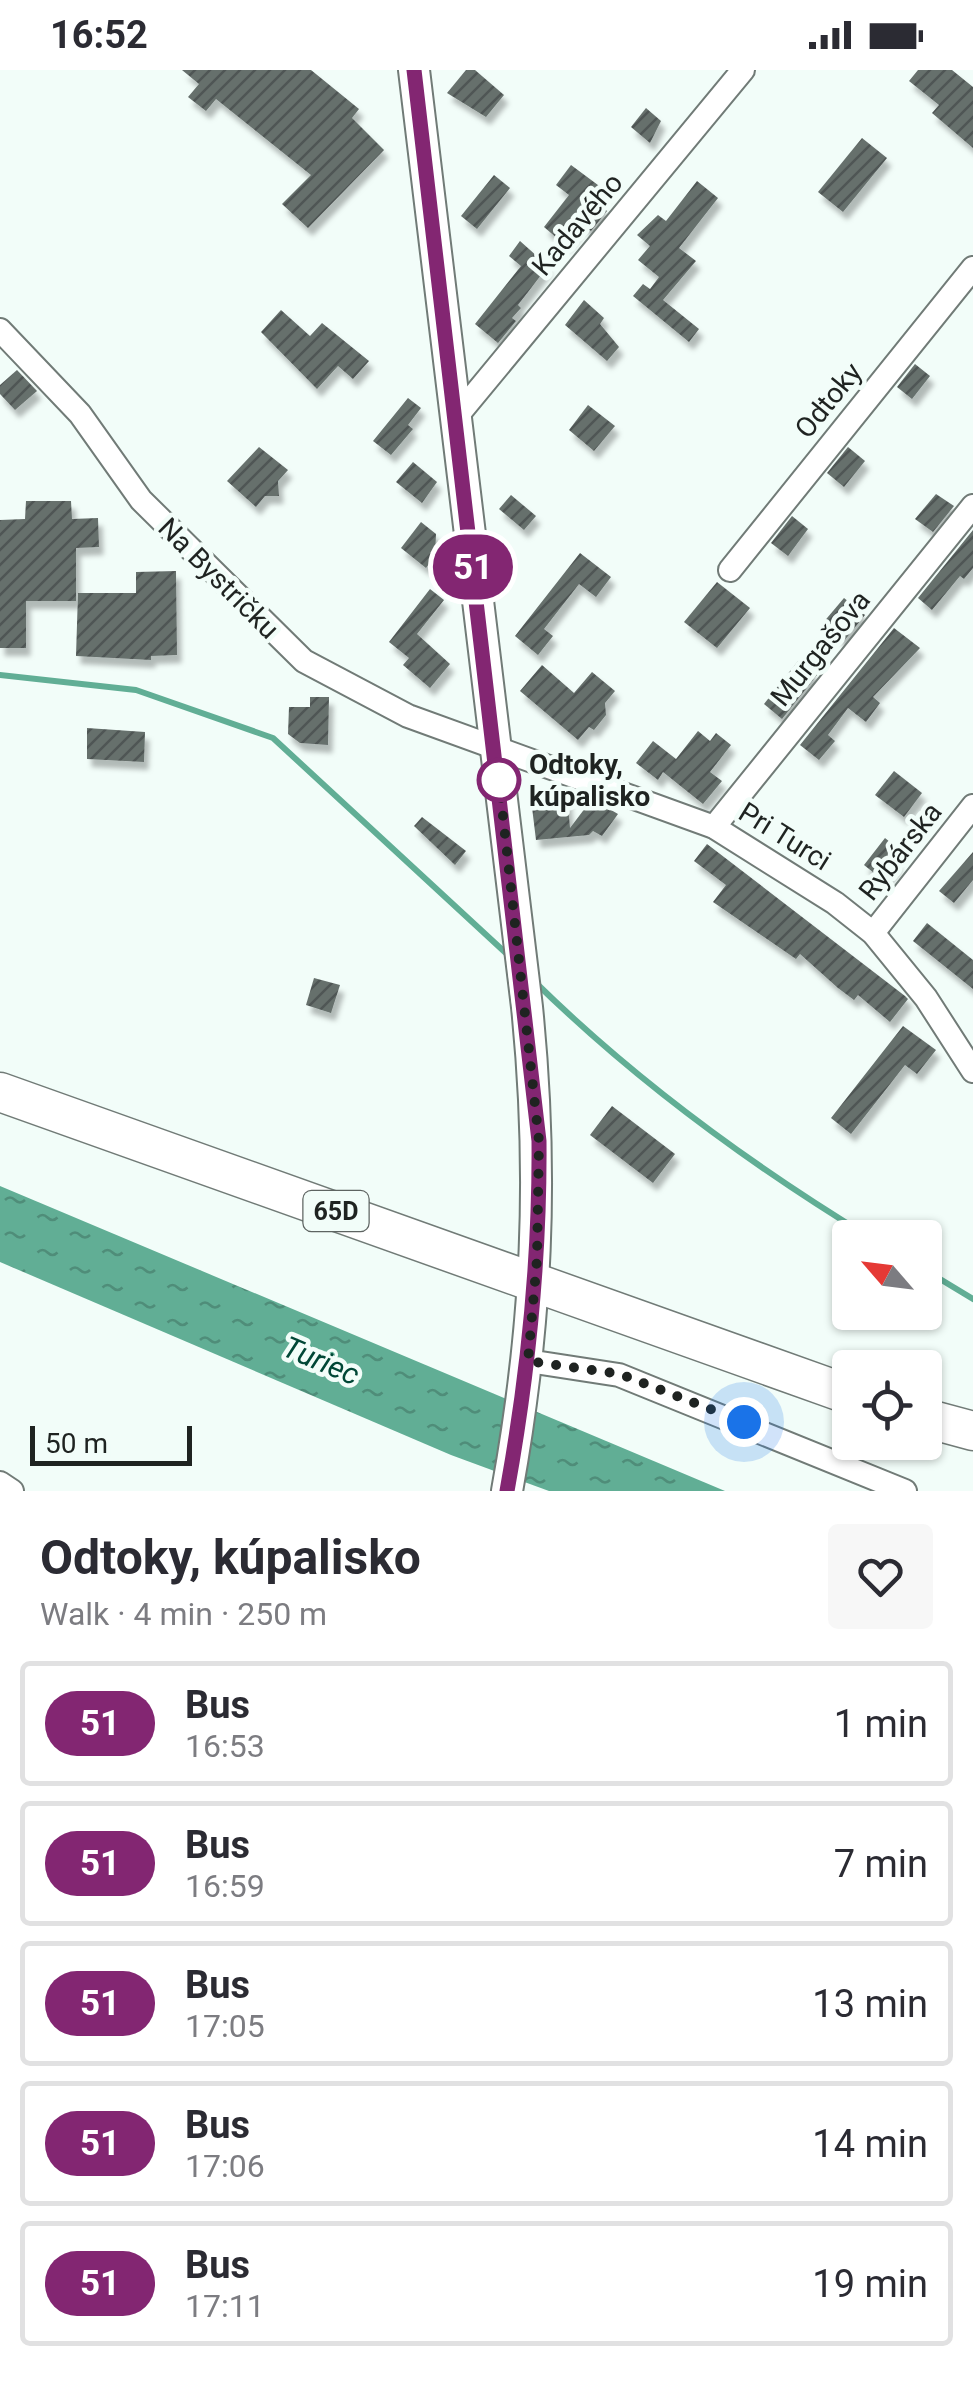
<!DOCTYPE html>
<meta charset="utf-8">
<style>
body{margin:0;font-family:Roboto,sans-serif;background:#f7f7f7;color:#2b2b33;height:100vh;display:flex;flex-direction:column;font-size:38px;white-space:nowrap}
*{box-sizing:border-box;margin:0}
p{font-size:32px;color:#7c7c81}
.icon{flex:none;width:55px;height:55px;fill:none;stroke:currentColor;stroke-width:2;stroke-linecap:round;stroke-linejoin:round}
.map{position:relative;height:1421px;overflow:hidden}
.panel{display:flex;flex-direction:column;background:#fff;flex:1}
.panel>*{flex:none}
.badge{padding:0 20px;border-radius:32px;font-size:35px;line-height:65px}
.needle{width:65px;rotate:298deg}
.controls{position:absolute;left:832px;top:1150px;display:grid;gap:20px}
.controls a{display:grid;place-items:center;width:110px;height:110px;border-radius:10px;background:#fff;box-shadow:0 2px 8px #0004;font-size:50px}
.scale{position:absolute;left:30px;bottom:25px;width:162px;box-sizing:border-box;padding-left:10px;border:5px solid #1f2321;border-top:0;font-size:28px;line-height:35px;white-space:nowrap;color:#1f2321;-webkit-text-stroke:8px #f2fdf9;paint-order:stroke}
.you{position:absolute;width:50px;height:50px;margin:-25px;border:8px solid #fff;border-radius:50%;background:#1a73e8;box-shadow:0 0 0 15px #1a73e833}
.map>.badge{position:absolute;translate:-50% -50%;box-shadow:0 0 0 5px #fff}
.round{display:grid;place-items:center;flex:none;width:105px;height:105px;border-radius:10px;background:#f7f7f7}
.overview{display:flex;align-items:center;justify-content:space-between;height:170px;padding:0 40px}
h1{font-size:48px;font-weight:700;line-height:75px}
ul{padding:0;list-style:none}
li{display:flex;align-items:center;gap:30px;height:125px;margin:0 20px 15px;padding:0 20px;border:5px solid #e1e1e2;border-radius:10px}
li div{flex:1}
li b{display:block;font-size:38px}
li em{font-style:normal}
li .badge{min-width:110px;font-weight:700;text-align:center}
.status{display:flex;justify-content:space-between;align-items:center;height:70px;padding:0 50px;background:#fff;direction:ltr}
.status svg{height:28px;fill:currentColor}
.map>svg:first-child{display:block}
</style>
<div class="status"><b>16:52</b><svg viewBox="0 0 49 12"><path d="M0 12V9h3v3zM5 12V6h3v6zM10 12V3h3v9zM15 12V0h3v12zM26 1h20v11H26zM47 4h2v5h-2z"/></svg></div>
<div class="map">
<svg width="973" height="1421" viewBox="0 0 973 1421">
<defs>
<pattern id="water-ripples" width="26" height="14" patternUnits="userSpaceOnUse" patternTransform="scale(2.5)"><rect width="26" height="14" fill="#61ae95"/><path d="M2 4q2-2 4 0t4 0M15 11q2-2 4 0t4 0" fill="none" stroke="#4f8d79"/></pattern>
<pattern id="building-hatch" width="6" height="6" patternUnits="userSpaceOnUse" patternTransform="scale(2.5)"><rect width="6" height="6" fill="#666f6c"/><path d="M-1 1l2-2M0 6l6-6M5 7l2-2" fill="none" stroke="#4f5654"/></pattern>
<filter id="shadow"><feDropShadow dx="4.5" dy="8" stdDeviation="2.5" flood-color="#0004"/></filter>
</defs>
<rect width="100%" height="100%" fill="#f2fdf9"/>
<path fill="url(#water-ripples)" d="M 0,1116 L 725,1421 L 549,1421 L 451,1385 L 0,1192 Z"/>
<g fill="none" stroke-linecap="round" stroke-linejoin="round">
<g stroke="#61ae95" stroke-width="6">
<path d="M 0,605 L 136,620 L 273,668 L 508,885"/>
<path d="M 535,912 C 635,1010 751,1095 871,1168"/>
<path d="M 925,1200 L 973,1229"/>
</g>
</g>
<g fill="url(#building-hatch)" filter="url(#shadow)">
<path d="M 182,0 L 311,0 L 359,39 L 352,48 L 384,80 L 308,158 L 282,134 L 311,105 L 216,29 L 206,41 L 188,27 L 199,14 Z"/>
<path d="M 466,0 L 475,0 L 504,25 L 486,47 L 447,23 Z"/>
<path d="M 918,0 L 952,0 L 973,17 L 973,78 L 932,43 L 939,35 L 909,11 Z"/>
<path d="M 646,38 L 661,51 L 650,73 L 631,57 Z"/>
<path d="M 862,68 L 887,88 L 843,142 L 818,122 Z"/>
<path d="M 571,95 L 606,121 L 597,133 L 607,141 L 591,161 L 582,154 L 565,175 L 544,157 L 569,125 L 556,115 Z"/>
<path d="M 494,105 L 510,118 L 477,159 L 461,146 Z"/>
<path d="M 697,111 L 718,128 L 679,178 L 696,191 L 663,230 L 699,259 L 689,272 L 633,226 L 643,214 L 650,219 L 659,207 L 638,190 L 650,176 L 637,165 L 658,145 L 666,151 Z"/>
<path d="M 520,171 L 548,196 L 518,235 L 521,238 L 512,248 L 516,251 L 498,273 L 475,254 L 521,196 L 509,186 Z"/>
<path d="M 584,230 L 604,248 L 600,254 L 619,277 L 607,291 L 565,255 Z"/>
<path d="M 281,240 L 310,266 L 322,253 L 369,291 L 353,309 L 338,296 L 317,319 L 261,262 Z"/>
<path d="M 915,294 L 930,306 L 912,329 L 897,317 Z"/>
<path d="M 17,300 L 37,321 L 15,340 L 0,324 L 0,315 Z"/>
<path d="M 408,328 L 421,338 L 408,355 L 413,359 L 391,385 L 373,371 Z"/>
<path d="M 588,335 L 615,356 L 594,381 L 569,360 Z"/>
<path d="M 259,377 L 288,400 L 278,411 L 279,426 L 265,426 L 256,437 L 227,411 Z"/>
<path d="M 848,377 L 865,391 L 844,417 L 827,403 Z"/>
<path d="M 413,392 L 437,412 L 422,433 L 396,412 Z"/>
<path d="M 936,424 L 954,436 L 933,462 L 915,449 Z"/>
<path d="M 511,425 L 536,446 L 524,460 L 499,439 Z"/>
<path d="M 26,431 L 71,431 L 72,449 L 98,448 L 99,477 L 76,478 L 76,531 L 26,531 L 26,578 L 0,578 L 0,450 L 25,449 Z"/>
<path d="M 792,446 L 808,459 L 788,486 L 771,473 Z"/>
<path d="M 421,452 L 436,464 L 435,486 L 426,498 L 401,478 Z"/>
<path d="M 973,460 L 973,498 L 964,509 L 960,506 L 932,540 L 918,528 Z"/>
<path d="M 580,483 L 611,507 L 596,527 L 579,514 L 544,559 L 553,566 L 538,585 L 515,566 Z"/>
<path d="M 176,501 L 177,585 L 151,586 L 151,590 L 76,586 L 78,523 L 136,523 L 136,502 Z"/>
<path d="M 717,512 L 750,538 L 717,578 L 684,552 Z"/>
<path d="M 430,519 L 444,530 L 417,564 L 450,594 L 430,618 L 403,595 L 409,588 L 389,572 Z"/>
<path d="M 844,528 L 865,545 L 844,571 L 822,554 Z"/>
<path d="M 894,558 L 920,578 L 873,627 L 880,633 L 866,652 L 848,638 L 828,665 L 835,671 L 819,690 L 800,675 Z"/>
<path d="M 798,591 L 817,605 L 782,649 L 764,634 Z"/>
<path d="M 542,595 L 574,623 L 592,602 L 615,621 L 605,633 L 606,645 L 594,660 L 589,657 L 578,670 L 520,621 Z"/>
<path d="M 310,627 L 329,627 L 328,675 L 300,673 L 288,664 L 289,637 L 310,637 Z"/>
<path d="M 87,658 L 145,662 L 144,692 L 87,689 Z"/>
<path d="M 698,661 L 710,671 L 716,663 L 731,675 L 710,702 L 722,711 L 703,734 L 663,702 L 658,710 L 636,693 L 653,671 L 676,689 Z"/>
<path d="M 894,701 L 922,723 L 904,747 L 875,725 Z"/>
<path d="M 567,724 L 570,758 L 592,729 L 618,744 L 602,766 L 593,761 L 589,765 L 536,770 L 531,729 Z"/>
<path d="M 422,747 L 466,781 L 455,795 L 414,756 Z"/>
<path d="M 885,768 L 901,781 L 894,789 L 898,793 L 884,811 L 864,795 Z"/>
<path d="M 707,774 L 905,926 L 908,929 L 890,952 L 858,925 L 854,930 L 838,918 L 800,884 L 796,889 L 713,832 L 726,815 L 694,791 Z"/>
<path d="M 973,782 L 973,810 L 954,833 L 939,821 Z"/>
<path d="M 927,853 L 973,890 L 973,919 L 913,871 Z"/>
<path d="M 314,908 L 340,915 L 331,943 L 306,935 Z"/>
<path d="M 903,956 L 936,980 L 917,1004 L 905,995 L 851,1064 L 831,1048 Z"/>
<path d="M 612,1036 L 675,1084 L 653,1113 L 590,1065 Z"/>
</g>
<g fill="none" stroke-linecap="round" stroke-linejoin="round">
<defs>
<g id="minor">
<path d="M 0,260 L 80,344 L 141,430 L 304,591 L 408,646 L 714,757 L 835,833 L 873,863 L 926,928 L 973,1001"/>
<path d="M 457,346 L 743,0"/>
<path d="M 730,500 L 973,198"/>
<path d="M 714,757 L 973,436"/>
<path d="M 873,863 L 973,736"/>
<path d="M 528,1291 L 619,1305 L 905,1421"/>
<path d="M 0,1413 L 12,1421"/>
</g>
<path id="tertiary" d="M 414,0 L 527,937 C 544,1105 537,1256 507,1421"/>
<g id="primary">
<path d="M 0,1022 L 850,1325"/>
<path d="M 925,1348 L 973,1361"/>
</g>
</defs>
<use href="#minor" stroke="#717b77" stroke-width="26"/>
<use href="#tertiary" stroke="#717b77" stroke-width="34"/>
<use href="#primary" stroke="#717b77" stroke-width="41"/>
<use href="#minor" stroke="#fff" stroke-width="22"/>
<use href="#tertiary" stroke="#fff" stroke-width="30"/>
<use href="#primary" stroke="#fff" stroke-width="38"/>
</g>
<g fill="none" stroke-linecap="round" stroke-linejoin="round">
<defs>
<path id="line" d="M 414,0 L 539,1071 C 540,1189 528,1305 507,1421"/>
</defs>
<use href="#line" stroke="#fff" stroke-width="22"/>
<use href="#line" stroke="#832672" stroke-width="15"/>
<path stroke="#1f2321" stroke-width="10" stroke-dasharray="0 18" d="M 499,710 L 539,1071 L 537,1189 L 528,1291 L 620,1304 L 744,1352"/>
</g>
<circle fill="#fff" stroke="#832672" stroke-width="5" cx="499" cy="710" r="20"/>
<g text-anchor="middle" stroke-width="9" stroke-linejoin="round" paint-order="stroke">
<rect fill="#f2fdf9" stroke="#5e6462" stroke-width="2.5" x="303.5" y="1121" width="65" height="40" rx="8"/>
<g font-size="25" font-weight="bold" fill="#1f2321">
<text x="336" y="1150">65D</text>
</g>
<g font-size="28" fill="#1f2321" stroke="#f2fdf9">
<text transform="translate(577 154) rotate(-50)" y="10">Kadavého</text>
<text transform="translate(828 330) rotate(-51)" y="10">Odtoky</text>
<text transform="translate(219 508) rotate(45)" y="10">Na Bystričku</text>
<text transform="translate(820 578) rotate(-51)" y="10">Murgašova</text>
<text transform="translate(785 766) rotate(32)" y="10">Pri Turci</text>
<text transform="translate(900 781) rotate(-52)" y="10">Rybárska</text>
</g>
<g font-size="28" font-weight="bold" fill="#1f2321" stroke="#f2fdf9" text-anchor="start">
<text x="529" y="704">Odtoky,<tspan x="529" dy="32">kúpalisko</tspan></text>
</g>
<g font-size="30" font-style="italic" fill="#004736" stroke="#f2fdf9">
<text transform="translate(321 1291) rotate(23)" y="10">Turiec</text>
</g>
</g>
</svg>
<div class="controls">
<a><svg class="needle" viewBox="-14 -14 28 28"><path d="M0-13l5 13h-10z" fill="#e53935"/><path d="M0 13l5-13h-10z" fill="#7c7c81"/></svg></a>
<a><svg class="icon" aria-label="locate" viewBox="0 0 24 24"><circle cx="12" cy="12" r="6"/><path d="M12 2v4M12 18v4M2 12h4M18 12h4"/></svg></a>
</div>
<div class="scale">50 m</div>
<div class="you" style="left:744px;top:1352px"></div>
<b class="badge" style="left:473px;top:497px;background:#832672;color:#fff">51</b>
</div>
<section class="panel">
<div class="overview"><div><h1>Odtoky, kúpalisko</h1><p>Walk · 4 min · 250 m</p></div><a class="round"><svg class="icon" aria-label="heart" viewBox="0 0 24 24"><path d="M12 20l-8-8c-3-5 5-10 8-4 3-6 11-1 8 4z"/></svg></a></div>
<ul>
<li><span class="badge" style="background:#832672;color:#fff">51</span><div><b>Bus</b><p>16:53</p></div><em>1 min</em></li>
<li><span class="badge" style="background:#832672;color:#fff">51</span><div><b>Bus</b><p>16:59</p></div><em>7 min</em></li>
<li><span class="badge" style="background:#832672;color:#fff">51</span><div><b>Bus</b><p>17:05</p></div><em>13 min</em></li>
<li><span class="badge" style="background:#832672;color:#fff">51</span><div><b>Bus</b><p>17:06</p></div><em>14 min</em></li>
<li><span class="badge" style="background:#832672;color:#fff">51</span><div><b>Bus</b><p>17:11</p></div><em>19 min</em></li>
</ul>
</section>
